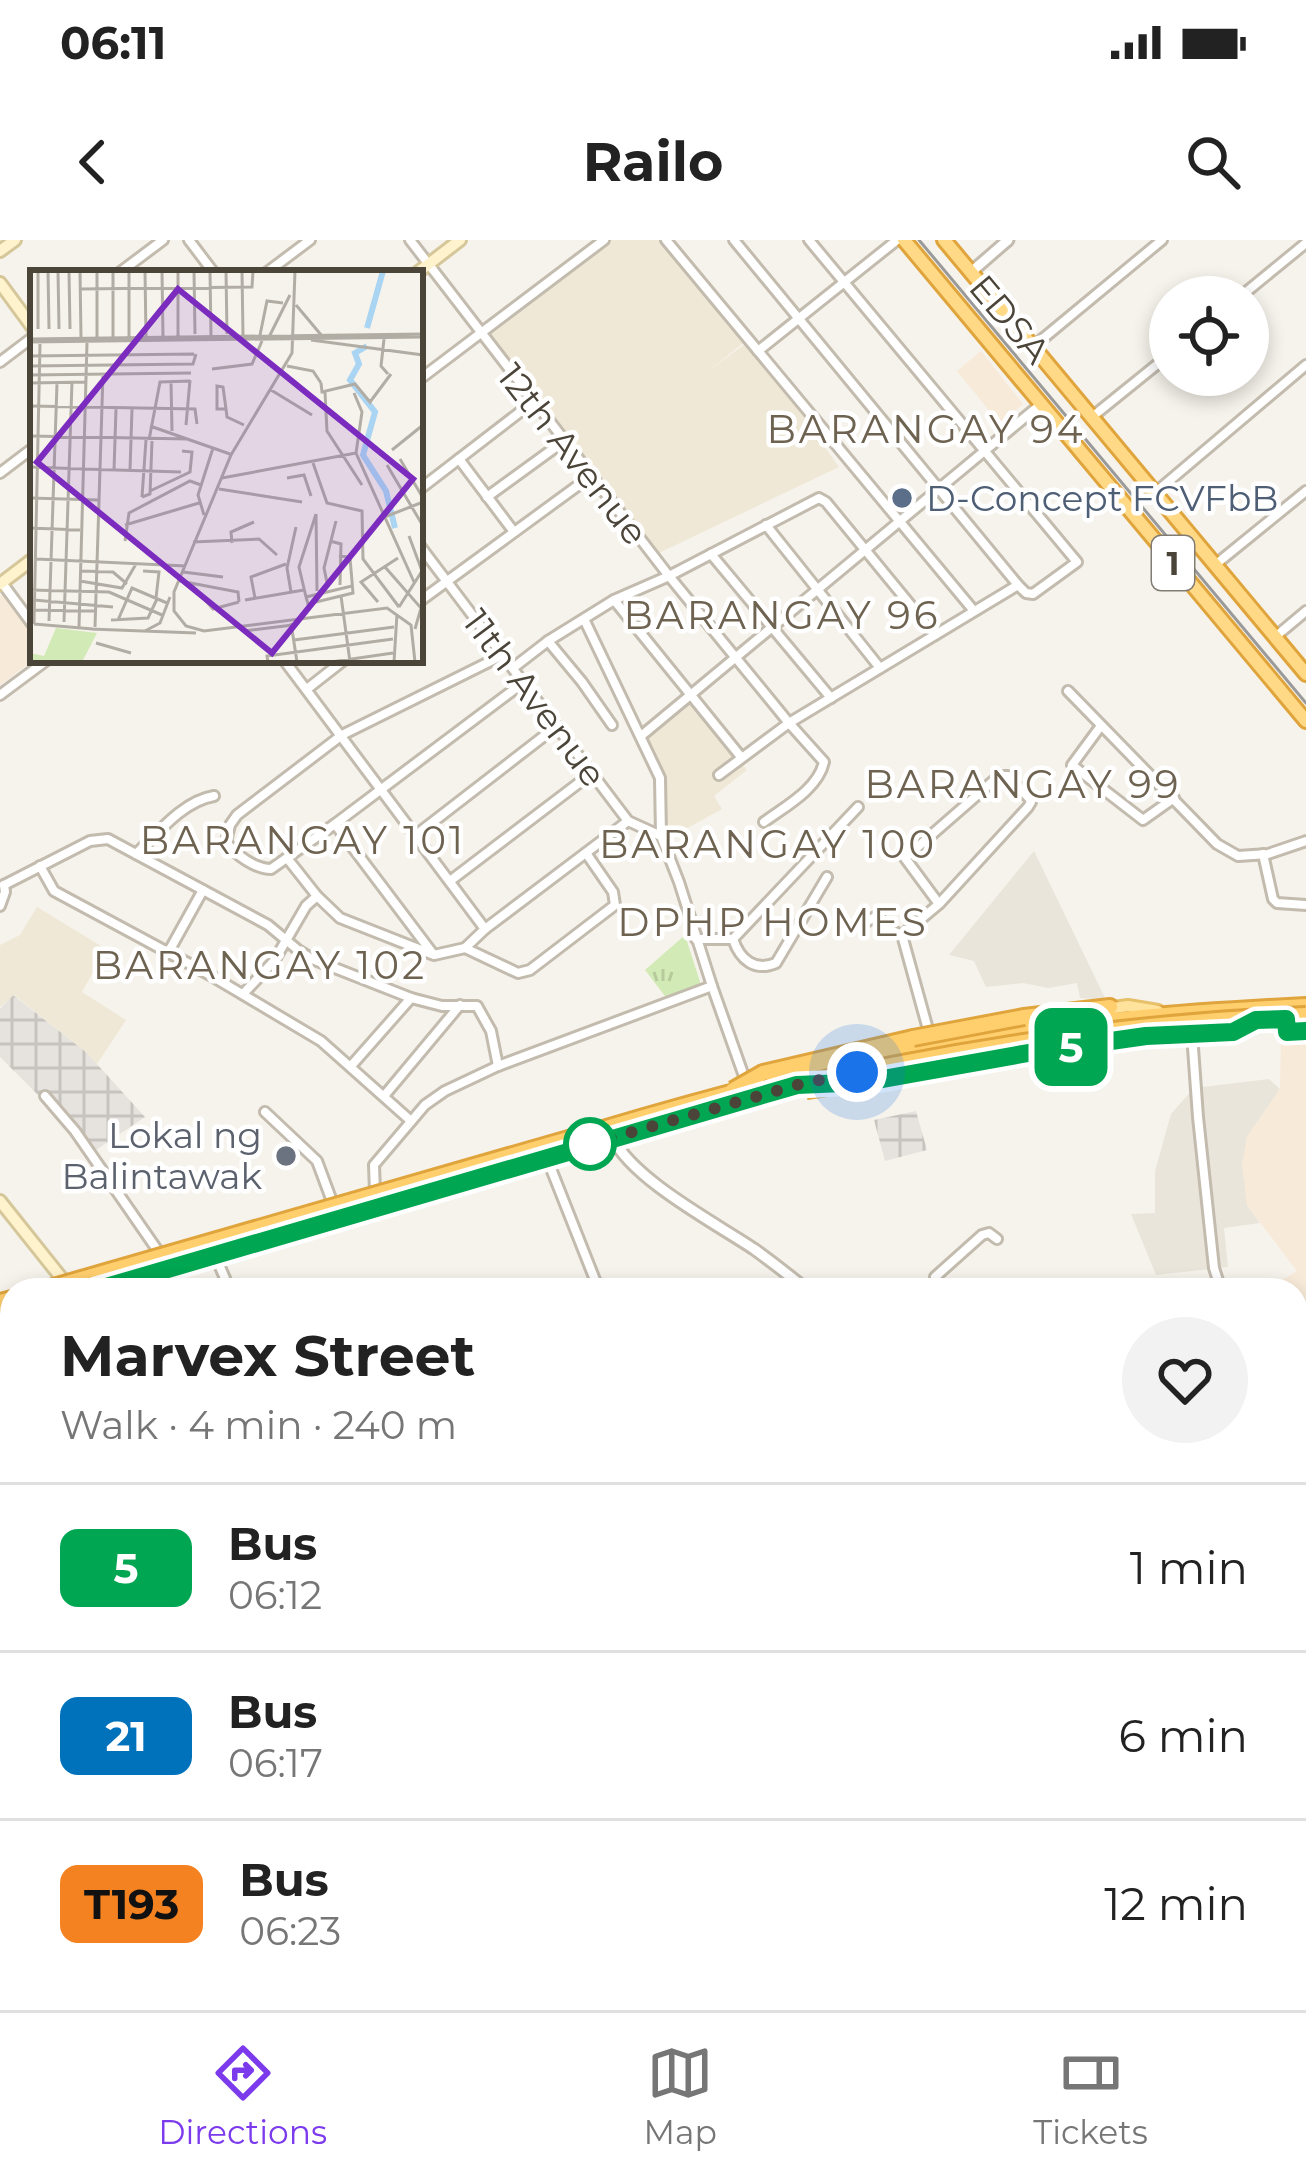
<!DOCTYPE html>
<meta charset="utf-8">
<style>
body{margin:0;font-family:Montserrat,sans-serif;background:#f2f2f2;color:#222;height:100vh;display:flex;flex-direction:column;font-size:45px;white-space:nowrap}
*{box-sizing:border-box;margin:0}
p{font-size:39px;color:#767676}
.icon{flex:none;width:66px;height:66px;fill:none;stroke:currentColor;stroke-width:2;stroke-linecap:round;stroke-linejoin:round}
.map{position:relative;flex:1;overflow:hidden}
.side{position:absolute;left:0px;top:1038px;width:1308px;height:732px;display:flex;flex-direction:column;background:#fff;border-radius:36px 36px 0 0;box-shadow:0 6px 18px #0003}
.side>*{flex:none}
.badge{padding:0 24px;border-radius:18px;font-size:42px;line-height:78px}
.tools{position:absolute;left:1149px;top:36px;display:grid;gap:24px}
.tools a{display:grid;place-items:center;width:120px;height:120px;border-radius:50%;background:#fff;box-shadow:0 6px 18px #0003;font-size:60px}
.you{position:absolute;width:60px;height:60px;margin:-30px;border:9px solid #fff;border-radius:50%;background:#1a73e8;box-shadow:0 0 0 18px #1a73e833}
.map>.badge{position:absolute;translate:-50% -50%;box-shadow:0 0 0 6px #fff}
.round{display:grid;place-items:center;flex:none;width:126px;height:126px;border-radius:63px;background:#f2f2f2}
.summary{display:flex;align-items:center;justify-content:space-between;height:204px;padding:0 60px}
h1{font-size:57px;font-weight:700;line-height:90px}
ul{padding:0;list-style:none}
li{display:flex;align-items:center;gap:36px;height:168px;padding:0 60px;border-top:3px solid #e0e0e0}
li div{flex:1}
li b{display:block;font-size:45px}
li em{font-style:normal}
li .badge{min-width:132px;font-weight:700;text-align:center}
.status{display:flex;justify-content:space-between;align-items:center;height:84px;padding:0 60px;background:#fff;direction:ltr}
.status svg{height:33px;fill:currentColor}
header{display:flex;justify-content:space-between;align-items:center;height:156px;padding:0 60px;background:#fff;font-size:54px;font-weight:700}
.dock{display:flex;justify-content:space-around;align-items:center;height:168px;border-top:3px solid #e0e0e0;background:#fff;font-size:33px;color:#767676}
.dock a{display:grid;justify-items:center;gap:6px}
.dock .current{color:#7c3aed}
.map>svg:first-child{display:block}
</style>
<div class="status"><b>06:11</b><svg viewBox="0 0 49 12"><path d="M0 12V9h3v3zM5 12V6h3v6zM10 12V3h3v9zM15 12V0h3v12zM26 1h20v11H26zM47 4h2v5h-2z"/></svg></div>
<header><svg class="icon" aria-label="back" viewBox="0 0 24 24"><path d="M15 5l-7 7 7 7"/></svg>Railo<svg class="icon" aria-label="search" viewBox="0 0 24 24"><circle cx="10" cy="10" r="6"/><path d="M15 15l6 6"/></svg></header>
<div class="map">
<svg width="1306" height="1770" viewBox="0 0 1306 1770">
<defs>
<pattern id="industrial-grid" width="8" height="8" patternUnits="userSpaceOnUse" patternTransform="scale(3)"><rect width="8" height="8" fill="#e6e2dd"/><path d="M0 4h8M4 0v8" fill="none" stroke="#c7c3be"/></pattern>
<pattern id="grass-tufts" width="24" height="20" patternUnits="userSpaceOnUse" patternTransform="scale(3)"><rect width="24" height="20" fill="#d2eab5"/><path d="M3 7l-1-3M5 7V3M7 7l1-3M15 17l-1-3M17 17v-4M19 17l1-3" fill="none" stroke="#b6ca9c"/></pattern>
</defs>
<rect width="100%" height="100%" fill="#f6f3ec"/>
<g fill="#eae5da">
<path d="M 1034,611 L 1106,760 L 1080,758 L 1077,743 L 1048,748 L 1023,743 L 986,747 L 974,721 L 949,715 Z"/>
<path d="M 1269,839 L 1280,849 L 1247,897 L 1247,965 L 1260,983 L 1224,988 L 1228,1027 L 1156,1035 L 1131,974 L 1155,973 L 1155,931 L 1171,874 L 1194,848 Z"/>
<path d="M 5,1084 L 12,1101 L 12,1397 L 0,1389 L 0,1086 Z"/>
<path d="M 1306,1117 L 1306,1268 L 1296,1273 L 1296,1126 Z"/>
</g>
<g fill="#f7ead8">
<path d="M 981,111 L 1023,164 L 1000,184 L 957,131 Z"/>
<path d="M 2,354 L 33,395 L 33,420 L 0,445 L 0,356 Z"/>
<path d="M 1306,790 L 1306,1107 L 1296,1115 L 1296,1050 L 1267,1050 L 1297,1031 L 1247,965 L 1242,925 L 1247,897 L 1280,849 L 1281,791 Z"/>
</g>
<g fill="url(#industrial-grid)">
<path d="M 13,755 L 86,812 L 145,877 L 93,912 L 83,893 L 45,851 L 39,856 L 0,817 L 0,769 Z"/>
<path d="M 916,871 L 927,910 L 885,921 L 874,880 Z"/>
</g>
<g fill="#efe8d6">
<path d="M 608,0 L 663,0 L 747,100 L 706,133 L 749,101 L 839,227 L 659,313 L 488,92 Z"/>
<path d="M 691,462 L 747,530 L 714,556 L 722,569 L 666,600 L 664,540 L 648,497 Z"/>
<path d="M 37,667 L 106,709 L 82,752 L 126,780 L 97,824 L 86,812 L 14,755 L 0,767 L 0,705 L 20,695 Z"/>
<path d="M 1100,1758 L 1229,1758 L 1225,1770 L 1085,1770 Z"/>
</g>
<path fill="url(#grass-tufts)" d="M 685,695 L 702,748 L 668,760 L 645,730 Z"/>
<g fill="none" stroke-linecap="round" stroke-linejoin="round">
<g stroke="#a9d4f2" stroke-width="14">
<path d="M 1296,1436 L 1306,1432"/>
<path d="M 1081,1770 L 1095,1758"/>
</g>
<defs>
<g id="minor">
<path d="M 189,0 L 214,33"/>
<path d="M 410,0 L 669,336 L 789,483 L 824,522 C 818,549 786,566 764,582"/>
<path d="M 666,0 L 974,371"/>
<path d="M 734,0 L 1018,345 L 1026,353 L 1033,354 L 1077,322 L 809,0"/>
<path d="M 119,33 L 163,0"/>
<path d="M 266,33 L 310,0"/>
<path d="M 1240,57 L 1306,3"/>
<path d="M 1034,106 L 1162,0"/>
<path d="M 758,111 L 897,0"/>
<path d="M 0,122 L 33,97"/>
<path d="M 420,139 L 604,0"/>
<path d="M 1092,177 L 1170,114"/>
<path d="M 459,219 L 514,292"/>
<path d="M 0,233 L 33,208"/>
<path d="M 420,249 L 533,162"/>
<path d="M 1156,252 L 1306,125"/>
<path d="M 487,257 L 564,201"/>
<path d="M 766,285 L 880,428"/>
<path d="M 420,306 L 628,581 L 661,596"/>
<path d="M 711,314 L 831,458"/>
<path d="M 1215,325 L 1306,251"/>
<path d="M 2,343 L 33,385"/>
<path d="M 614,360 L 741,517"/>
<path d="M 420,361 L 591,236"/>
<path d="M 584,379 L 660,538 L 661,596 L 679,642 L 712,746 L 746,842"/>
<path d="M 1275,397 L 1306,371"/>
<path d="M 548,401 L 582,442 L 612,485"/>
<path d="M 503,415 L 342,495 L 237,575 L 230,585 L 226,602 C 236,615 255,629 271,629 L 335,584 L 524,442"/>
<path d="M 284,420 L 485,689"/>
<path d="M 513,428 L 548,401 L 614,360 L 669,336 L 819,258 L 826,262 L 935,395"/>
<path d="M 307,449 L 344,420"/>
<path d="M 1068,451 L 1217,604 L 1238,616 L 1268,614 L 1306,601"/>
<path d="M 0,455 L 47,420"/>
<path d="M 1100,487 L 1072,525 L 1143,580 L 1174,558"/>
<path d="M 641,496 L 1041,164"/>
<path d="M 719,535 L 789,483 L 1018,345"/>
<path d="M 335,584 L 433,714"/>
<path d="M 416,595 L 557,486"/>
<path d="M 136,614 C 158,593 183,561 214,556"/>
<path d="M 1263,614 L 1273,659 L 1277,663 L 1306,665"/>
<path d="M 287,618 L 317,656 L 340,678 L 434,715 L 465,708 L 518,733 L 530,730 L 615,665 L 613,652 L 586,613"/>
<path d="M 40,626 L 54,651 L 210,735 L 321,801 L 411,881"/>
<path d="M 450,641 L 592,533"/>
<path d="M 4,645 L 90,601 L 108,599 L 268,685 L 298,710 L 312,719 L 411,758 L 442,766 L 477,766 L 491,791 L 498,826"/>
<path d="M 0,666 L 5,652 L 4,645"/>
<path d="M 864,683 L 877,676 L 890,690 L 902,695"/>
<path d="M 696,699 L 733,699 L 858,567"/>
<path d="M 733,699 C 740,720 755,732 776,723 L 827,637"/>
<path d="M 465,708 L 485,689 L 628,581"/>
<path d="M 168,713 L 203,650"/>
<path d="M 243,754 L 274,721 L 306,666 L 317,656"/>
<path d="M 929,793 L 902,695 L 939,664 L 1028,567 L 1031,562 L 1029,558 L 1008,536 L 999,536 L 905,618 L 939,664"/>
<path d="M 1192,794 L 1198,877 L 1214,1028 L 1221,1050"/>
<path d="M 1147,796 L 1233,792 L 1255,780"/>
<path d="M 1004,817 L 1079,806"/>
<path d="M 351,826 L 411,758"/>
<path d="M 45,856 L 75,891 L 160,1014"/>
<path d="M 384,856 L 460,765"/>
<path d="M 265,872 L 317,921 L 333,964"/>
<path d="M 546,916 L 599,1050"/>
<path d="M 375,952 L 374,925 L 425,865 L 445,851 L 498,826 L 712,746"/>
<path d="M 214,1013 L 230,1050"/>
<path d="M 865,1050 L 867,1048"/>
<path d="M 945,1050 L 935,1037 L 982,995 L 989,993 L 997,999"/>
<path d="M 0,1092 L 11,1117 L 10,1130"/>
<path d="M 0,1118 L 12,1135"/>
<path d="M 1296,1118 L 1306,1111"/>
<path d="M 0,1212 L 12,1147"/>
<path d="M 0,1354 L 12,1362"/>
<path d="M 1296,1375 L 1306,1369"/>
<path d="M 1296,1600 L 1306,1604"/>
<path d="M 360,1758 L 377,1770"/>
<path d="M 473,1758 L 492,1770"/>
<path d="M 710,1758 L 716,1770"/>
<path d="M 515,1770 L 524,1758"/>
<path d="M 602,1770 L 612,1758"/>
<path d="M 816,1770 L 823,1758"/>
<path d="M 1232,1770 L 1236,1758"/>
</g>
<g id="tertiary">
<path d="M 970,33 L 1008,0"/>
<path d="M 613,898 C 632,939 715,983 754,1009 C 772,1022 790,1036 807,1050"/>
<path d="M 1018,1770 L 1030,1758"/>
</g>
<g id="secondary">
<path d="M 0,11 L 15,0"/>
<path d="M 417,33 L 460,0"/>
<path d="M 0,43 L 33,88"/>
<path d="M 0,344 L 33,319"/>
<path d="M 0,961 L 71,1050"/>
</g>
<path id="primary" d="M 1106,769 L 1128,766 L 1158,771"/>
<g id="trunk">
<path d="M 904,0 L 1306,481"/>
<path d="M 944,0 L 1306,434"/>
</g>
<g id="motorway">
<path d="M 1024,777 L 1110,767"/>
<path d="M 1075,803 L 1146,796"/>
<path d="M 763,833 L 913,798"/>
<path d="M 596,891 C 717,855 837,823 960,801 C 1074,780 1191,772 1306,766"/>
<path d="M 0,1062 L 12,1059"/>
<path d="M 0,1073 L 12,1070"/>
<path d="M 0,1550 L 12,1564"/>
<path d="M 0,1571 L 12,1585"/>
<path d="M 218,1758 L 231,1770"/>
</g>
</defs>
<use href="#minor" stroke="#c2bbae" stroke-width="14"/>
<use href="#tertiary" stroke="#c2bbae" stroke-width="15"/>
<use href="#secondary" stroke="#d6c79b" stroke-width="16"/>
<use href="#primary" stroke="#e6c16a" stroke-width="16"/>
<use href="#trunk" stroke="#e0a43c" stroke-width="18"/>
<use href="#motorway" stroke="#e0a43c" stroke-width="20"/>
<use href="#minor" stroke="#fff" stroke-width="8"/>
<use href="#tertiary" stroke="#fff" stroke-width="9"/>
<use href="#secondary" stroke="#fff3cd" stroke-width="10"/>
<use href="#primary" stroke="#ffe39c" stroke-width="10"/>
<use href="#trunk" stroke="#ffd985" stroke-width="12"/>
<use href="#motorway" stroke="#ffcf6e" stroke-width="14"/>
<path stroke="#9a9a9a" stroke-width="3" d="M 919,0 L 1306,463"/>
<defs>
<g id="motorway-bridge">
<path d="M 913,798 L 1024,777"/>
<path d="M 733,850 L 763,833"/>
<path d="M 806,850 L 922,833 L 1008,813"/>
<path d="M 43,1050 L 596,891"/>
<path d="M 81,1050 L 747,857 C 930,812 1118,782 1306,775"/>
<path d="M 0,1526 L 12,1541"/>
<path d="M 191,1758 L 205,1770"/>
</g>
</defs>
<use href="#motorway-bridge" stroke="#e0a43c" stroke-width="20" stroke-linecap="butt"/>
<use href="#motorway-bridge" stroke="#ffcf6e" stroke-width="14"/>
</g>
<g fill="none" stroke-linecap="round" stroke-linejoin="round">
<defs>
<path id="line" d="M 96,1050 L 797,845 L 866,842 L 1034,812 L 1146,796 L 1233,792 L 1256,780 L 1286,779 L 1287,792 L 1306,791"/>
</defs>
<use href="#line" stroke="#fff" stroke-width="27"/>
<use href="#line" stroke="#00a651" stroke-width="18"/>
<path stroke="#4b4439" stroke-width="12" stroke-dasharray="0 21.6" d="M 590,904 L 797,845 L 857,832"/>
</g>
<circle fill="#5c6f8a" stroke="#fff" stroke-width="4.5" cx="902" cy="258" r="12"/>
<circle fill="#fff" stroke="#00a651" stroke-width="6" cx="590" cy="904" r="24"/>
<circle fill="#6b7280" stroke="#fff" stroke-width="4.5" cx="286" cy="916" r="12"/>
<g text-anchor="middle" stroke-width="9" stroke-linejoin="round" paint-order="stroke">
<rect fill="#fff" stroke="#817c74" stroke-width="3" x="1152" y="296" width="42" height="54" rx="9"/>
<g font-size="33" font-weight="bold" fill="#4b4439">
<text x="1173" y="335">1</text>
</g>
<g font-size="36" fill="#4b4439" stroke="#fff">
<text transform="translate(1010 79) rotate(50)" y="13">EDSA</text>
<text transform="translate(573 214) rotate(52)" y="13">12th Avenue</text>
<text transform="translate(535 458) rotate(53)" y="13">11th Avenue</text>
</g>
<g font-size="36" fill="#4e5e75" stroke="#fff" text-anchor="start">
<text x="926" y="271">D-Concept FCVFbB</text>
</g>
<g font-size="36" fill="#5b616d" stroke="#fff" text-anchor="end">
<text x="262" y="908">Lokal ng<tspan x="262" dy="41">Balintawak</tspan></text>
</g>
<g font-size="39" letter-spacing="3" fill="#6e6250" stroke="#fff">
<text x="926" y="203">BARANGAY 94</text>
<text x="782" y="389">BARANGAY 96</text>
<text x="1023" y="558">BARANGAY 99</text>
<text x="303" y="614">BARANGAY 101</text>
<text x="768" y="618">BARANGAY 100</text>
<text x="773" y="696">DPHP HOMES</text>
<text x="260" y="739">BARANGAY 102</text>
</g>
</g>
<g transform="translate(30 30)">
<rect width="393" height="393" fill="#f6f3ec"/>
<path d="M 26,358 L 67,363 L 52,392 L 0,392 L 0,383 L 14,386 Z" fill="#d2eab5"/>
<path fill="none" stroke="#a9d4f2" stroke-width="6" d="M 337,58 L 353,1M 337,76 L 325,83 L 329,94 L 320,110 L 345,142 L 333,185 L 356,221 L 365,258"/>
<path fill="none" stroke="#b2ada4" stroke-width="3" d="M 8,1 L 8,59M 18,1 L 19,59M 28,1 L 29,59M 39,1 L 40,59M 50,1 L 51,68M 67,1 L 67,68M 83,1 L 83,68M 99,1 L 99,67M 115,1 L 116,67M 132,1 L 133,67M 148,1 L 148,67M 164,1 L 165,64M 180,1 L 181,66M 196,1 L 197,64M 212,1 L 213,66M 265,1 L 262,83 L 201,185 L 144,322 L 144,341 L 156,356 L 174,361 L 357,338 L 381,355 L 385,392M 50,19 L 222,17 L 223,1M 266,35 L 292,66M 230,65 L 237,31 L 253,33M 239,67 L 260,25M 0,69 L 393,64M 354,69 L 351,96 L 358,104M 281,70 L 393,85M 0,72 L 393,67M 0,86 L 164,84M 0,96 L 163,94 L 166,84M 257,96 L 283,101 L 291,113M 182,99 L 222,94 L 232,71M 0,105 L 161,103M 141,112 L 142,161M 0,113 L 57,112M 291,113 L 292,122 L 325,114 L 340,132 L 361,104M 241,120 L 282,145M 295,122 L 297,161 L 332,215M 324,123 L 332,142 L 326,183 L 384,312M 0,136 L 165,139 L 167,154M 196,139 L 187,139 L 187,116 L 193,117 L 196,139 L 197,147 L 214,155M 156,155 L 160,110M 120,156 L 200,184M 0,166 L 158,169M 119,170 L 130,112 L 160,111M 362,180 L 393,155M 370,189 L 393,228M 283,193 L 297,233 L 332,241 L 333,289 L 369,337M 357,195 L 393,256M 0,197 L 54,199M 54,199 L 151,202M 84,200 L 86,139M 100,200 L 102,139M 192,208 L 326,183M 257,208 L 274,205 L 281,226M 189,219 L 272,232M 120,221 L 160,202 L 162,182 L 152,181M 112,227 L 120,224 L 122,171M 112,227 L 116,170M 0,228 L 68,230M 286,244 L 287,321M 174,245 L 168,225 L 183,178M 352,248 L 393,232M 95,255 L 169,233M 0,258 L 50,260M 95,271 L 99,243 L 160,211 L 171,215M 300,271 L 311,274 L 310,315M 163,272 L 229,269 L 247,285M 202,273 L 201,262 L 224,252M 6,289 L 156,296M 355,297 L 391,338 L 385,359M 51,301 L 83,302 L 97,314M 113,301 L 129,302 L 126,328M 153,302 L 193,307M 50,311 L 92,318 L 106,294M 150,311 L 208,322 L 209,332M 160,313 L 183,339 L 209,332M 298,317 L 294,298 L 306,251M 0,320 L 79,322 L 132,345M 261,322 L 257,298 L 266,257M 311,326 L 320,392M 276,327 L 278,334 L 323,323 L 320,288 L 309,285M 276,327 L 269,297 L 286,244M 276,327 L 322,316M 225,328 L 221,307 L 256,294M 4,330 L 83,337M 215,330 L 274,320M 348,332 L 331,312 L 368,288M 369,337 L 392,301 L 379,266M 4,340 L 65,341M 81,350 L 118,348 L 127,329M 88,350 L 102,318 L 137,333M 19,351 L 27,113M 34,352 L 42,112M 261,353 L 267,392M 4,354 L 10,74M 4,354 L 63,359M 49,357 L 57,73M 65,357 L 73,104M 60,359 L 166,363M 115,361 L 130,353 L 140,327M 214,361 L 263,355M 264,370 L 364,357M 66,373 L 101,383M 238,392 L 237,386 L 363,369M 301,392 L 363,383M 364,392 L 367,344"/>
<path fill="#7b2cbf" fill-opacity="0.15" stroke="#7b2cbf" stroke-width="6" d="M 148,19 L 383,209 L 242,383 L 7,192 Z"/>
<rect width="393" height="393" fill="none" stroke="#4b4439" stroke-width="6"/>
</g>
</svg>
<div class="tools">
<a><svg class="icon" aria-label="locate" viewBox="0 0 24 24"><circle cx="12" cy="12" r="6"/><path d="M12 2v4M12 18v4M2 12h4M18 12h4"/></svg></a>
</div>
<div class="you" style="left:857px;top:832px"></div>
<b class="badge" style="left:1071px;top:807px;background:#00a651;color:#fff">5</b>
<section class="side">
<div class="summary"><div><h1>Marvex Street</h1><p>Walk · 4 min · 240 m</p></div><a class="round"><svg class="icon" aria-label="heart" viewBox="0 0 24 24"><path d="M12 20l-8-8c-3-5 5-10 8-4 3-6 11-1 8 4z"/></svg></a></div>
<ul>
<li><span class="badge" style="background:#00a651;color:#fff">5</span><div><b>Bus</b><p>06:12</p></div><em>1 min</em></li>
<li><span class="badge" style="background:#0072bc;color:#fff">21</span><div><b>Bus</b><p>06:17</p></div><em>6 min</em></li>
<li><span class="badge" style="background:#f58220;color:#111">T193</span><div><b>Bus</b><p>06:23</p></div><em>12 min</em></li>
</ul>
</section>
</div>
<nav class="dock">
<a class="current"><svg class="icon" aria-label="directions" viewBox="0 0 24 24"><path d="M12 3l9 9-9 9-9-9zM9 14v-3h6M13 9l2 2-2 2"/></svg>Directions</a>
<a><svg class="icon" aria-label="map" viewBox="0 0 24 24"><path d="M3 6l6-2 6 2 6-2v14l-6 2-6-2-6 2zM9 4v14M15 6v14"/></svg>Map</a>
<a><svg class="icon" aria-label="tickets" viewBox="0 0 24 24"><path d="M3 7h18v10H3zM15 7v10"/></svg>Tickets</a>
</nav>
